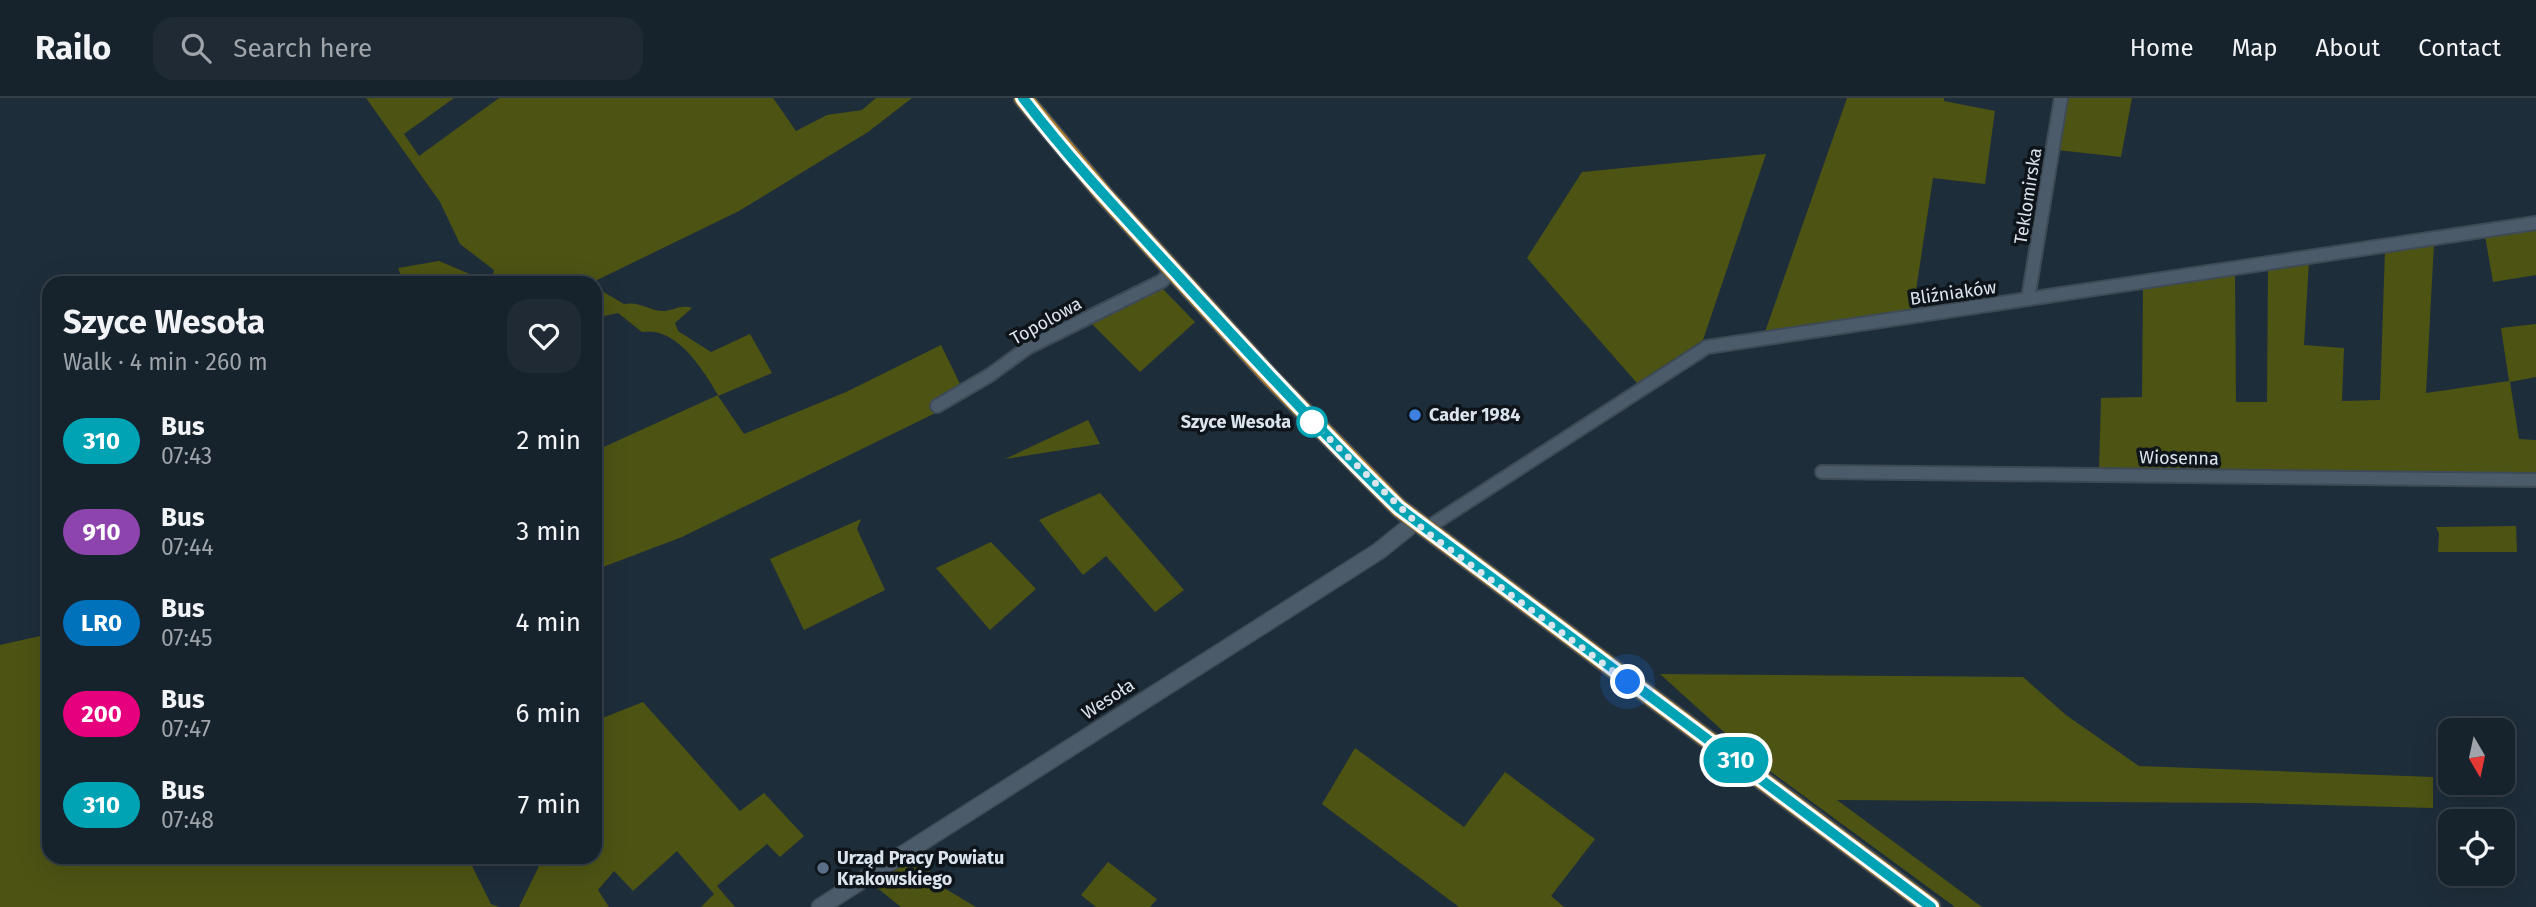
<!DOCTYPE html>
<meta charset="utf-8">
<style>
body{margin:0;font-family:"Fira Sans",sans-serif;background:#1f2a34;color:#f1f3f6;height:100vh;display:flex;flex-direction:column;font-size:26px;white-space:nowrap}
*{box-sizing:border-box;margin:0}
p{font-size:23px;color:#9ea4a9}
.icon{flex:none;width:38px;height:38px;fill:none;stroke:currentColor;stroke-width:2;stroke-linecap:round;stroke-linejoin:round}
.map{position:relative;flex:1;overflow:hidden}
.details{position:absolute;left:42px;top:178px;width:560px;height:588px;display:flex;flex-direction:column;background:#16222c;border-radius:21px;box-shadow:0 7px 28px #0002,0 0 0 2px #353f48}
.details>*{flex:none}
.badge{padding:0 14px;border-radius:23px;font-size:24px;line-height:46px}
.needle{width:46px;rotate:171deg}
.tools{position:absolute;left:2438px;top:620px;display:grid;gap:14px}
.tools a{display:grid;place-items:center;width:77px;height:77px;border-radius:14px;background:#16222c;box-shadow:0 7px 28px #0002,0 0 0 2px #353f48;font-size:35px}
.you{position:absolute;width:35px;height:35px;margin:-18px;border:5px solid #fff;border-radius:50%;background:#1a73e8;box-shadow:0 0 0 10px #1a73e833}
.map>.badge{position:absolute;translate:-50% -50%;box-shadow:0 0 0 4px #fff}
.round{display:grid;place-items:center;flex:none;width:74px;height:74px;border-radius:21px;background:#1f2a34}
.overview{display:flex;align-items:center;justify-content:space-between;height:119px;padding:0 21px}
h1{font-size:33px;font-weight:700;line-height:52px}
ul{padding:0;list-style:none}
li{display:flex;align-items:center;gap:21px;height:91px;padding:0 21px}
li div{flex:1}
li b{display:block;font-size:26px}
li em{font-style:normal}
li .badge{min-width:77px;font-weight:700;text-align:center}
header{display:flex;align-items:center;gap:42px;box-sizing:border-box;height:98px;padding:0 35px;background:#16222c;border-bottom:2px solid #353f48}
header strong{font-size:33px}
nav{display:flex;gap:38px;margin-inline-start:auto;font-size:24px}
.search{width:490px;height:63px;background:#1f2a34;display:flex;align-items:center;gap:18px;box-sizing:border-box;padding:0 24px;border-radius:21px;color:#9ea4a9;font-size:26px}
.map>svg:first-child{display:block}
</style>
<header>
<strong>Railo</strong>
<div class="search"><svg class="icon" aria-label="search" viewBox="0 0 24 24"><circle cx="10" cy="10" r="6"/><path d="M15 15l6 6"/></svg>Search here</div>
<nav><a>Home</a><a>Map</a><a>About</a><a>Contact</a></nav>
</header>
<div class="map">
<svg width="2536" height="809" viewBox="0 0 2536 809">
<rect width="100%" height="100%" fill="#1e2d3a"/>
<g fill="#4d5313">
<path d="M 366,0 L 454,0 L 404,36 L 419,58 L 499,0 L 773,0 L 796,33 L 827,17 L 862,12 L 876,0 L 912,0 L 868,34 L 739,113 L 591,185 L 404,186 L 398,170 L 439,163 L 491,185 L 494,172 L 460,146 L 440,104 Z"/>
<path d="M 1847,0 L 1944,0 L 1944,3 L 1995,13 L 1985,86 L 1933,80 L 1913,212 L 1765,234 Z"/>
<path d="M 2066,0 L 2132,0 L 2121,59 L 2057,52 Z"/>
<path d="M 1766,56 L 1703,242 L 1637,285 L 1527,160 L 1582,74 Z"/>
<path d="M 2536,130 L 2536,177 L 2493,184 L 2485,138 Z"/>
<path d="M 2434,145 L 2426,295 L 2509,283 L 2501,230 L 2536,226 L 2536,279 L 2510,284 L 2519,341 L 2536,342 L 2536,378 L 2099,372 L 2101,300 L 2142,299 L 2143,191 L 2235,175 L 2236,304 L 2267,304 L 2268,170 L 2309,163 L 2304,247 L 2344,250 L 2342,303 L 2380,302 L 2385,152 Z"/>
<path d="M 595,189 L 624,206 C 640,203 650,213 664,213 C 674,212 682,206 692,210 L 675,225 L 678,233 L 711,254 L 750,236 L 772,275 L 718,298 L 744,336 L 846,294 L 941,247 L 962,290 L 958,304 L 682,439 L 595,472 L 595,353 L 718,297 C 703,272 677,228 642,234 L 618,215 L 595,220 Z"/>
<path d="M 1161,189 L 1195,224 L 1140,274 L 1090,224 Z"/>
<path d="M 1088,322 L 1100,346 L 1005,361 Z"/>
<path d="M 1100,395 L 1184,492 L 1155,514 L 1106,458 L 1083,477 L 1039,422 Z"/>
<path d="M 861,421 L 857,431 L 885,492 L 804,532 L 770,461 Z"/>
<path d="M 2516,428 L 2517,454 L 2438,454 L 2439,435 L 2436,429 Z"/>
<path d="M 991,444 L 1036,491 L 990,532 L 936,470 Z"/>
<path d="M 49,536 L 49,760 L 468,760 L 491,806 L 499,809 L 0,809 L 0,547 Z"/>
<path d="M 1660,576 L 2023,579 L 2066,617 L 2139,668 L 2433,679 L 2433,710 L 2250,705 L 1837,702 L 1982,809 L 1955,809 L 1755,662 Z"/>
<path d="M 643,604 L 740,713 L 764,695 L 804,738 L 780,759 L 767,746 L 717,788 L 735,809 L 701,809 L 714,796 L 677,753 L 633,793 L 614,773 L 598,792 L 609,809 L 519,809 L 543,760 L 595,760 L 595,623 Z"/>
<path d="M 1355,650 L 1464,729 L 1505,674 L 1595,741 L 1551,798 L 1564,809 L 1459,809 L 1322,706 Z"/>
<path d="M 918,756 L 939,787 L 976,809 L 901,809 L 871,785 Z"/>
<path d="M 1108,764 L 1157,801 L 1150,809 L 1096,809 L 1081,797 Z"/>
</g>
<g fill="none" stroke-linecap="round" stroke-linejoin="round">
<defs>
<g id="street">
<path d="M 2028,201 L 2061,0"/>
<path d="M 937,308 L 990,277 L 1027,250 L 1162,183 L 1173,172"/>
<path d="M 1822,374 L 2536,382"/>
<path d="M 1424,432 L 1707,249 L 2536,125"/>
</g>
<path id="secondary" d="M 820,809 L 1379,453 L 1415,424"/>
<path id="primary" d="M 1023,0 L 1104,97 L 1270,279 L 1399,410 L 1931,809"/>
</defs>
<use href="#street" stroke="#3e4b56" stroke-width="16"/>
<use href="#secondary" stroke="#3e4b56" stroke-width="19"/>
<use href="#primary" stroke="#3e4b56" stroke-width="21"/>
<use href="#street" stroke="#4b5b6a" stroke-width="12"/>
<use href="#secondary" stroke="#4b5b6a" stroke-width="16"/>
<use href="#primary" stroke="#ac7d2f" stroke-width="18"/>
</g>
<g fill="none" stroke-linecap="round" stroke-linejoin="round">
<defs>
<path id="line" d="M 1023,0 C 1071,63 1126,121 1180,180 C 1251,258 1323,336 1399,410 L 1931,809"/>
</defs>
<use href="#line" stroke="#fff" stroke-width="16"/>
<use href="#line" stroke="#00a3b4" stroke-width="10"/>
<path stroke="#dae4ec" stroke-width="7" stroke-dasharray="0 12.6" d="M 1312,324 L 1424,432 L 1628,584"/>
</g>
<circle fill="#3f7fe0" stroke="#0e151a" stroke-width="2.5" cx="1415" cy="317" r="7"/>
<circle fill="#fff" stroke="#00a3b4" stroke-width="3.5" cx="1312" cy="324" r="14"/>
<circle fill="#5c6f8a" stroke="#0e151a" stroke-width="2.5" cx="823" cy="770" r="7"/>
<g text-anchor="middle" stroke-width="7" stroke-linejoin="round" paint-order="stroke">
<g font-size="18" fill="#dae4ec" stroke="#0e151a">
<text transform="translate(2028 98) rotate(-81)" y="6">Teklomirska</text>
<text transform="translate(1953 195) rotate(-8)" y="6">Bliźniaków</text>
<text transform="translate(1046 223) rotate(-29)" y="6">Topolowa</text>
<text transform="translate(2179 360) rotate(1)" y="6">Wiosenna</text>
<text transform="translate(1108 601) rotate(-33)" y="6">Wesoła</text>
</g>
<g font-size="18" font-weight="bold" fill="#dae4ec" stroke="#0e151a" text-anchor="start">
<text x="1429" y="323">Cader 1984</text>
<text x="837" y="766">Urząd Pracy Powiatu<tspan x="837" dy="21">Krakowskiego</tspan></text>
</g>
<g font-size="18" font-weight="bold" fill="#dae4ec" stroke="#0e151a" text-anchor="end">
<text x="1291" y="330">Szyce Wesoła</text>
</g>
</g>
</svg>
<div class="tools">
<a><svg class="needle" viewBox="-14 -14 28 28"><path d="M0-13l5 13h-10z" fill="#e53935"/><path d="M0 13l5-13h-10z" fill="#9ea4a9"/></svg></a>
<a><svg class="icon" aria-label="locate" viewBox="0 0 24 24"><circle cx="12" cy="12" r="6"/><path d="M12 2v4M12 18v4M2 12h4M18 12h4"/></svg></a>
</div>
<div class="you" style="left:1628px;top:584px"></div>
<b class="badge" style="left:1736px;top:662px;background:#00a3b4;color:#fff">310</b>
<section class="details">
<div class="overview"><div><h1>Szyce Wesoła</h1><p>Walk · 4 min · 260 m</p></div><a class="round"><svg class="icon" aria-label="heart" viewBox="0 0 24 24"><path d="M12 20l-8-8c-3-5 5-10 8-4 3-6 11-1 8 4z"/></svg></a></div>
<ul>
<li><span class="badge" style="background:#00a3b4;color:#fff">310</span><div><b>Bus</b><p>07:43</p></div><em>2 min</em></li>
<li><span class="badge" style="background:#8e44ad;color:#fff">910</span><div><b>Bus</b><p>07:44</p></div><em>3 min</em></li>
<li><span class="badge" style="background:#0072bc;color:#fff">LR0</span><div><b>Bus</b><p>07:45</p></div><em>4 min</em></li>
<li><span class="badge" style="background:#e6007e;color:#fff">200</span><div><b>Bus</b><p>07:47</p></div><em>6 min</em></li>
<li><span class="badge" style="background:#00a3b4;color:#fff">310</span><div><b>Bus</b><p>07:48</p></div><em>7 min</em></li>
</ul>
</section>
</div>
